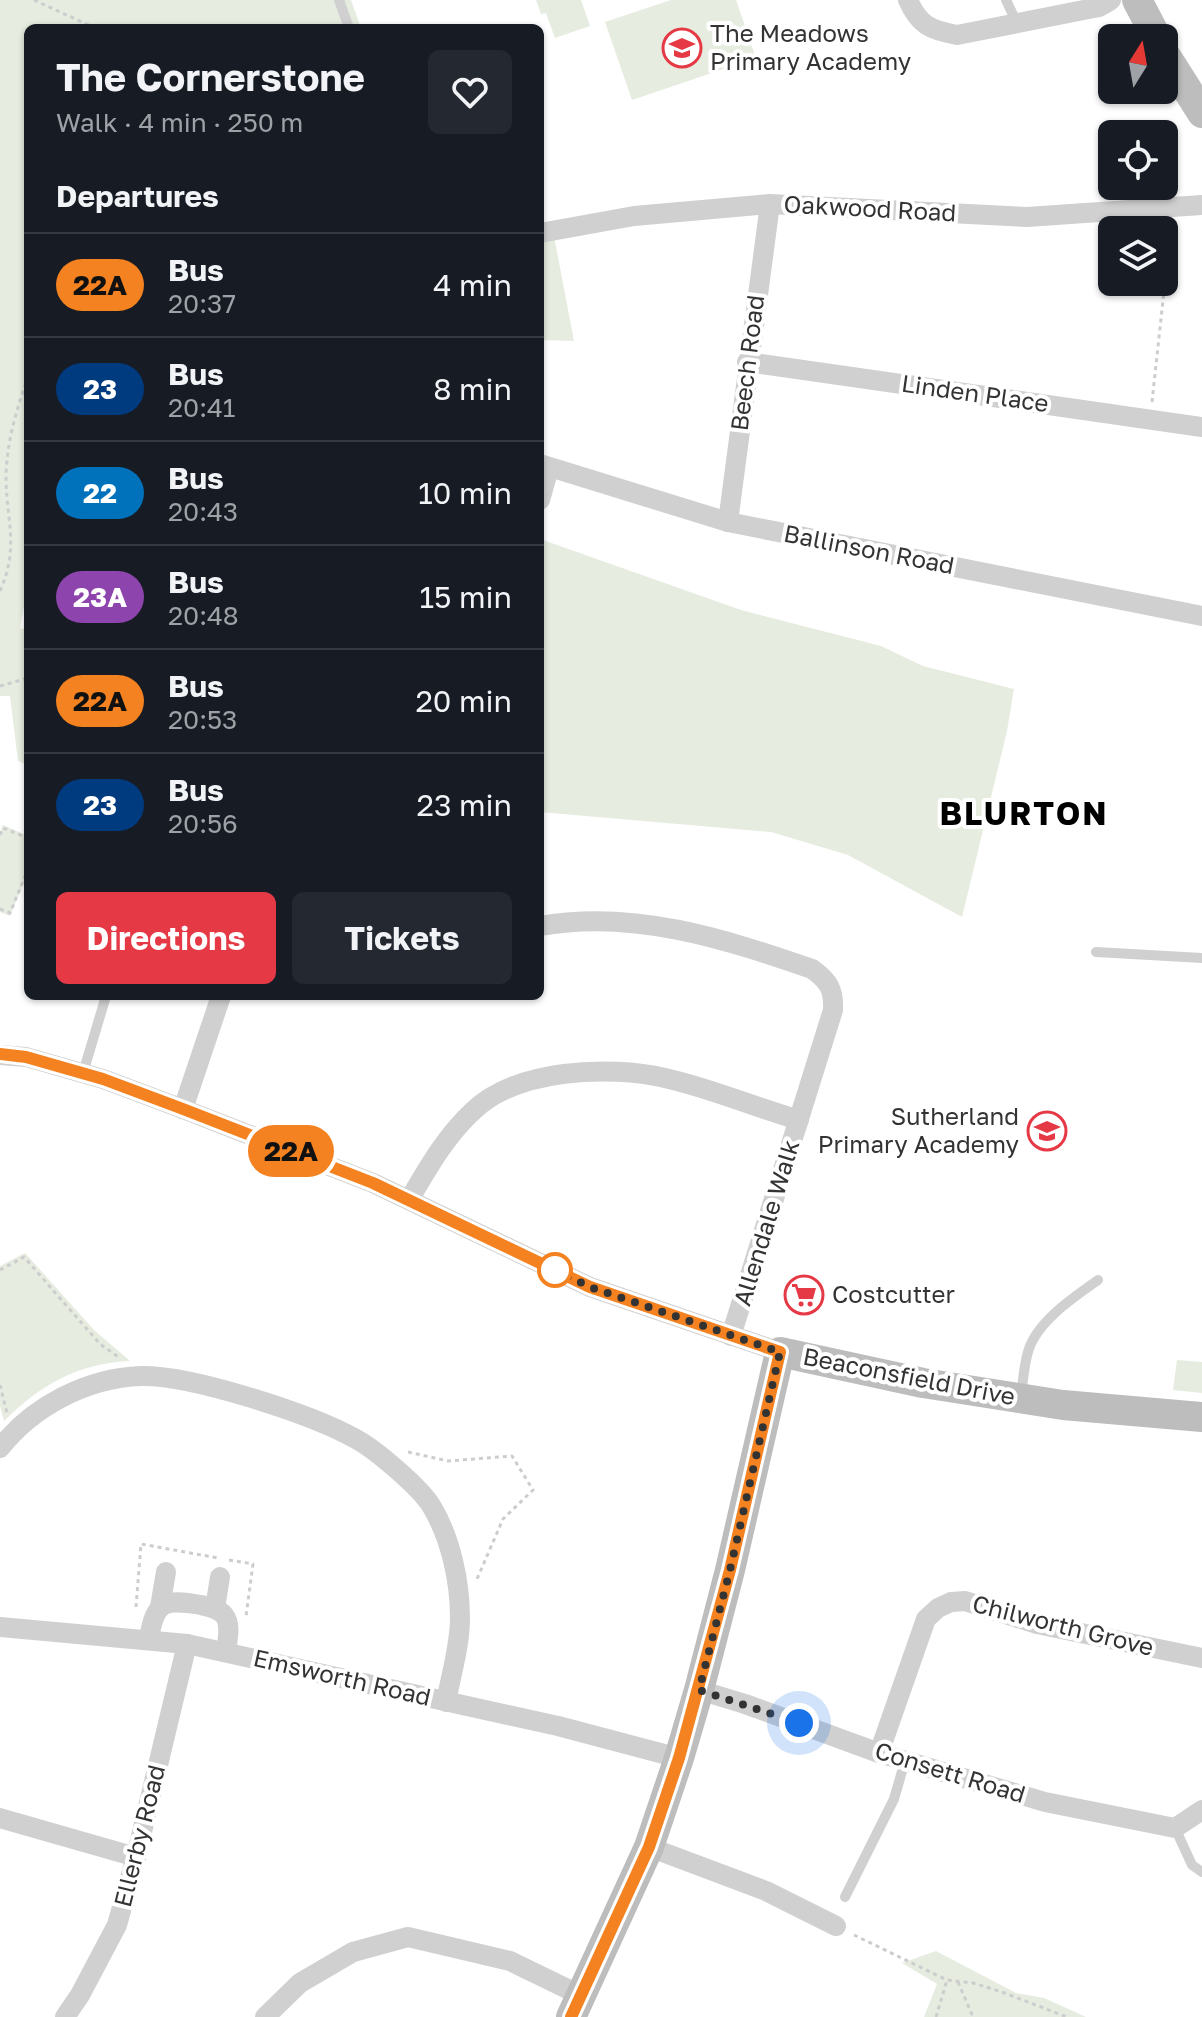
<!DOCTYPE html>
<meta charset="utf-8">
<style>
body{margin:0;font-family:"Golos Text",sans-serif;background:#242831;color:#f1f3f6;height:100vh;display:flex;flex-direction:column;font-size:30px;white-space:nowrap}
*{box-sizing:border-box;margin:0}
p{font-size:26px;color:#9ea1a6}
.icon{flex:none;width:44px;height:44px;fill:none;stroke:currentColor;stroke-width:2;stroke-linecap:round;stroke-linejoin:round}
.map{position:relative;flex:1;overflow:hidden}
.panel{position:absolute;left:24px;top:24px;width:520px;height:976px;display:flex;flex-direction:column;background:#171b24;border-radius:12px;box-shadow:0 2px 6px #0004}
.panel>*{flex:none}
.badge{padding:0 16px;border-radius:26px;font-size:28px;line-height:52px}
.needle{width:52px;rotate:11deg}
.fabs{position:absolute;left:1098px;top:24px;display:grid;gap:16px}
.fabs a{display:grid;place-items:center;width:80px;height:80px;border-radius:12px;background:#171b24;box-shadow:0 2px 6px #0004;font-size:40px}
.you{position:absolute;width:40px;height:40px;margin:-20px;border:6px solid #fff;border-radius:50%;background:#1a73e8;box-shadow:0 0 0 12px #1a73e833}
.map>.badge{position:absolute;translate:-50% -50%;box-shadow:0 0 0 4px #fff}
h2{padding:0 32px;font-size:30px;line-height:72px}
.round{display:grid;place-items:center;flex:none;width:84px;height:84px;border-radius:12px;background:#242831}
.headline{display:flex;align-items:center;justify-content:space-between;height:136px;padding:0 32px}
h1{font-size:38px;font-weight:700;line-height:60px}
.button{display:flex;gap:16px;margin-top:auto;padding:16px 32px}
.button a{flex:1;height:92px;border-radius:12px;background:#e63946;color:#fff;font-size:32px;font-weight:700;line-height:92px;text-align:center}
.button a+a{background:#242831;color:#f1f3f6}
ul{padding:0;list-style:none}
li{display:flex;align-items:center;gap:24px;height:104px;padding:0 32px;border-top:2px solid #363941}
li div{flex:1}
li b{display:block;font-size:30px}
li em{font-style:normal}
li .badge{min-width:88px;font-weight:700;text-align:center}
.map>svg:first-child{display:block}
</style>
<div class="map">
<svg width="1202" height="2017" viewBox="0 0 1202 2017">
<rect width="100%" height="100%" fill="#fff"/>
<g fill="#e6ecdf">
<path d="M 0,0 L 351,0 L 361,28 L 28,28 L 28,584 L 20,628 L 28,630 L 28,765 L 18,761 L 10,696 L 0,696 Z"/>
<path d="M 536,0 L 581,0 L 590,26 L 555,38 L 546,13 L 541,14 Z"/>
<path d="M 671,0 L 736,0 L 756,58 L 632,100 L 605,22 Z"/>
<path d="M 554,236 L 574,341 L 540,340 L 540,239 Z"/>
<path d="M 543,540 L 741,610 L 881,646 L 923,666 L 1014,689 L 1007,731 L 962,917 L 848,855 L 771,832 L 540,812 L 540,552 Z"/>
<path d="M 3,825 L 28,836 L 28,873 L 10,916 L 0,912 L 0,832 Z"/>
<path d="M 25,1253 L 94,1330 L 130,1361 C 79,1363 40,1385 4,1421 L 0,1406 L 0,1266 Z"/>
<path d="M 1177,1360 L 1202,1362 L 1202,1393 L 1173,1390 Z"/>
<path d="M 936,1951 L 1016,1993 L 1044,1998 L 1086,2017 L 924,2017 L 937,1984 L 902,1963 Z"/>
</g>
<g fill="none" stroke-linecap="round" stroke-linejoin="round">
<g stroke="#cdcdcd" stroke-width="3" stroke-dasharray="4 4" stroke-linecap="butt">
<path d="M 34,0 L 95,28"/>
<path d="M 1152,402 L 1169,245 L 1167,227"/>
<path d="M 0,591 C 19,549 7,522 6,480 C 6,444 16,411 28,377"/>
<path d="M 0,686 L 28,678"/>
<path d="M 0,835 L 3,828 L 28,838"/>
<path d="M 0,909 L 10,913 L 28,869"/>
<path d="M 0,1270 L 24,1257 L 100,1344 L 120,1358"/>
<path d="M 0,1385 L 7,1413"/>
<path d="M 408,1452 L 448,1461 L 512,1456 L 533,1490 L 503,1519 L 477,1579"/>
<path d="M 229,1560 L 253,1564 L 246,1616"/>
<path d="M 136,1607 L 141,1544 L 218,1558"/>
<path d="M 854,1935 L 947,1980 L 973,1983 L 1002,1992 L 1067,2017"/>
<path d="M 958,1982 L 973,2017"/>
<path d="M 936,2017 L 947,1980"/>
</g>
<g stroke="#d0d0d0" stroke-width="10">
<path d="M 339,0 L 349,28"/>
<path d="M 1006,0 L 1017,23"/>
<path d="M 1096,952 L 1202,958"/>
<path d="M 83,1073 L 106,996"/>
<path d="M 1021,1396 C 1023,1381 1024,1365 1028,1352 C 1036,1322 1074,1297 1098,1280"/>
<path d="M 1175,1828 L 1192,1865 L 1202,1872"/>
<path d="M 845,1897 L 894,1799 L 905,1761"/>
</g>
<g stroke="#d0d0d0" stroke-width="20">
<path d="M 908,0 C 919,25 930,30 957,35 L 1099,7 L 1111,0"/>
<path d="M 540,233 L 634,216 L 770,204 L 1027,217 L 1202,205"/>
<path d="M 747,362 L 1202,427"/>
<path d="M 540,464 L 728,522 L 1202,616"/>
<path d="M 540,500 L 549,468"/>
<path d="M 728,522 L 770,204"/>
<path d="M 540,926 C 633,909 725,939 812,969 C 829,981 834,990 833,1010 L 731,1336"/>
<path d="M 0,1055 L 26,1057 L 103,1079 L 183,1109 L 373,1183 L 590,1287 L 780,1352"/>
<path d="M 183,1109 L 221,996"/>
<path d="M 409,1200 C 428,1168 445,1137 473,1111 C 516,1069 609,1065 665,1078 C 710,1088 754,1107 799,1120"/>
<path d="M 0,1448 C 33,1406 87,1378 141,1376 C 192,1375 311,1414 356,1439 C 376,1450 421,1488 432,1507 C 451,1539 460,1582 460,1618 C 460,1646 451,1675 446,1702"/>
<path d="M 160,1607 L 166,1572"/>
<path d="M 215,1608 L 220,1577"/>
<path d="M 0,1627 L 187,1644 L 558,1726 L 679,1758"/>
<path d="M 149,1639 C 155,1600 165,1599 201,1605 C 209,1607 218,1608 224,1615 C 232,1625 227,1641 226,1652"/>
<path d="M 699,1690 L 745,1704 L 879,1753 L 1045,1802 L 1175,1828 L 1202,1810"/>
<path d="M 879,1753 L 926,1619 L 938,1608 L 951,1602 L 965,1601 L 1037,1624 L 1202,1658"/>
<path d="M 0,1818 L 136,1857"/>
<path d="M 649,1847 L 766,1891 L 836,1926"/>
<path d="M 65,2017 L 80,1995 L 117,1925 L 136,1857 L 187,1644"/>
<path d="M 265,2017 L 300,1983 L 353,1952 L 408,1937 L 510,1961 L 582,1996"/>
</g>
<g stroke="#bdbdbd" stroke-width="30">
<path d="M 1137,0 L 1157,38"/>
<path d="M 1164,53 L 1202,113"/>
<path d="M 571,2017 L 649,1847 L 679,1758 L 699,1690 L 730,1570 L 780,1352 L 923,1383 L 1063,1405 L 1202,1417"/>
</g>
</g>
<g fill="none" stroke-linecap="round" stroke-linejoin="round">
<defs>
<path id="line" d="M 0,1054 L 26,1057 L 103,1079 L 183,1109 L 373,1183 L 590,1287 L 780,1352 L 730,1570 L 679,1758 L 649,1847 L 571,2017"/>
</defs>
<use href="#line" stroke="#fff" stroke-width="18"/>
<use href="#line" stroke="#f58220" stroke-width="12"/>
<path stroke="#333" stroke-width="8" stroke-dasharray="0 14.4" d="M 555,1270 L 590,1287 L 780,1352 L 730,1570 L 699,1690 L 799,1723"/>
</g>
<defs>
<symbol id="school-ring" viewBox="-11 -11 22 22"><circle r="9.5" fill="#fff" stroke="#e63946" stroke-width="1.5"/><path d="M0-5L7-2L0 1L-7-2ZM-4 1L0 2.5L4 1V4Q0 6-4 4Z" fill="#e63946"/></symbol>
<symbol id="supermarket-ring" viewBox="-11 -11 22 22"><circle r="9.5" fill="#fff" stroke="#e63946" stroke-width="1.5"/><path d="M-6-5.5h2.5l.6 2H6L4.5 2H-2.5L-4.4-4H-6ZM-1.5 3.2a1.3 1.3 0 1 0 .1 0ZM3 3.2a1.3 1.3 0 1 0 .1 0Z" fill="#e63946"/></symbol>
</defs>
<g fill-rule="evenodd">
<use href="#school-ring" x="660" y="26" width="44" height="44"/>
<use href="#school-ring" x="1025" y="1109" width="44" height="44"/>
<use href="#supermarket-ring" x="782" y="1273" width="44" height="44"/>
</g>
<circle fill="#fff" stroke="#f58220" stroke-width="4" cx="555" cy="1270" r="16"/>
<g text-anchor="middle" stroke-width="8" stroke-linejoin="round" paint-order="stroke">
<g font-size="24" fill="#333" stroke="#fff" text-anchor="start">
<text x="710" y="42">The Meadows<tspan x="710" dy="28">Primary Academy</tspan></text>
<text x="1019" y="1125" text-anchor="end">Sutherland<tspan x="1019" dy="28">Primary Academy</tspan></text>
<text x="832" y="1303">Costcutter</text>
</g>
<g font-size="24" fill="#333" stroke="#fff">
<text transform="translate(870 209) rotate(3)" y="8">Oakwood Road</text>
<text transform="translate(748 363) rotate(-83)" y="8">Beech Road</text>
<text transform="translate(975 394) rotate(8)" y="8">Linden Place</text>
<text transform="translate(869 550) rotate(11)" y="8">Ballinson Road</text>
<text transform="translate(767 1223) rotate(-73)" y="8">Allendale Walk</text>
<text transform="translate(909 1377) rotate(11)" y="8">Beaconsfield Drive</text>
<text transform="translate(1063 1626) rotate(14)" y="8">Chilworth Grove</text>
<text transform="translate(342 1678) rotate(13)" y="8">Emsworth Road</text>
<text transform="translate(950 1773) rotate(17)" y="8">Consett Road</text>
<text transform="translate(140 1836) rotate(-76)" y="8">Ellerby Road</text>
</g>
<g font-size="32" font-weight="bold" letter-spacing="2" fill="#000" stroke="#fff">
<text x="1024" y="825">BLURTON</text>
</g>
</g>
</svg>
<div class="fabs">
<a><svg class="needle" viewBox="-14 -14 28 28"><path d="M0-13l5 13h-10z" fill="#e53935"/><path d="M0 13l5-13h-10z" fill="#9ea1a6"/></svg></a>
<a><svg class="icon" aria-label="locate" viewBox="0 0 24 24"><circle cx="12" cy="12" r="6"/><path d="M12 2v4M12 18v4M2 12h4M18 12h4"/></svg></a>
<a><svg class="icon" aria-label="layers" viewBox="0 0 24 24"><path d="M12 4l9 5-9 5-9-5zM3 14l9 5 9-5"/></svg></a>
</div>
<div class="you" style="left:799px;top:1723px"></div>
<b class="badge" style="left:291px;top:1151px;background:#f58220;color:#111">22A</b>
<section class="panel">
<div class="headline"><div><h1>The Cornerstone</h1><p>Walk · 4 min · 250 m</p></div><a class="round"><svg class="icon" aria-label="heart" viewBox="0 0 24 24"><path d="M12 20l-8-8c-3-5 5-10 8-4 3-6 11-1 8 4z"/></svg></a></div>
<h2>Departures</h2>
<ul>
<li><span class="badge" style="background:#f58220;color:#111">22A</span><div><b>Bus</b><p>20:37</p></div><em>4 min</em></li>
<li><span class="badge" style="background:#003b80;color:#fff">23</span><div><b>Bus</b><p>20:41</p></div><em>8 min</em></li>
<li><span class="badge" style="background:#0072bc;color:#fff">22</span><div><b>Bus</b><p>20:43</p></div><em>10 min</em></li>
<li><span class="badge" style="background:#8e44ad;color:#fff">23A</span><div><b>Bus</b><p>20:48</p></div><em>15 min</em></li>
<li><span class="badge" style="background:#f58220;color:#111">22A</span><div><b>Bus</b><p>20:53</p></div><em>20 min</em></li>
<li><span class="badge" style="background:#003b80;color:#fff">23</span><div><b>Bus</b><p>20:56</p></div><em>23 min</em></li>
</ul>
<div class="button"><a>Directions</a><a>Tickets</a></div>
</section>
</div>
